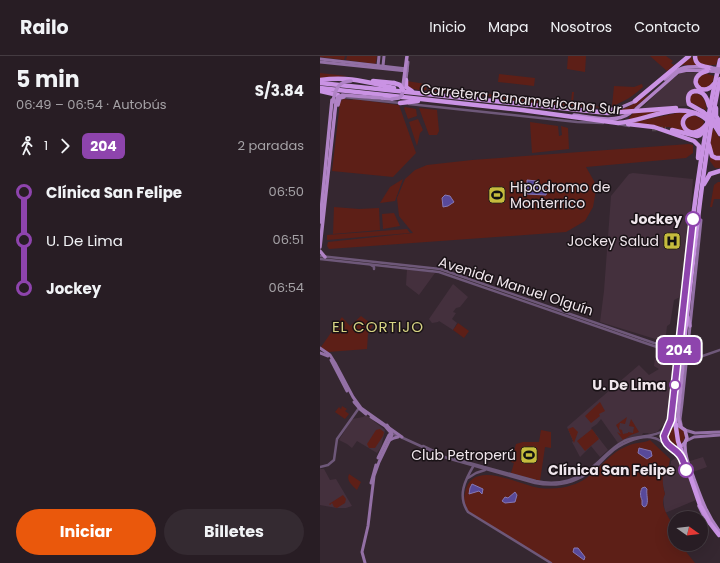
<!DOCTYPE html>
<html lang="es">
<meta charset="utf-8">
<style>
body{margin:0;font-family:Poppins,sans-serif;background:#342a31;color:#f1f3f6;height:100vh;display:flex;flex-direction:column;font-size:15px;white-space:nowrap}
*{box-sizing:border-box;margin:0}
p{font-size:13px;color:#a5a2a6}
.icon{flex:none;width:22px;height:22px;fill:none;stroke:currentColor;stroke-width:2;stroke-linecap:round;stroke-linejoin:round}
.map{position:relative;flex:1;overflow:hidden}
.drawer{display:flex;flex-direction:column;background:#281d24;width:320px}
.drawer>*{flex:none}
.badge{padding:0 8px;border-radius:6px;font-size:14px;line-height:26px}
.needle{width:26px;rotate:104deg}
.fabs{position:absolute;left:348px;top:455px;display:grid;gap:8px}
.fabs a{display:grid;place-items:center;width:40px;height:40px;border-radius:50%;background:#281d24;box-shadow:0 4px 16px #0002,0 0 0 1px #443b41;font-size:20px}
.map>.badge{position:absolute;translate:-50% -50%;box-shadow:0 0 0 2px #fff}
.legs{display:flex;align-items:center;gap:6px;height:44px;padding:0 16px;font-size:13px}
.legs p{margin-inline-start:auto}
.headline{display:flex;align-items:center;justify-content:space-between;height:68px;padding:0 16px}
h1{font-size:22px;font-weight:700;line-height:30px}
.cta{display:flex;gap:8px;margin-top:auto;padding:8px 16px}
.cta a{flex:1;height:46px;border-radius:24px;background:#ea580c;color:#fff;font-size:16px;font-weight:700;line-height:46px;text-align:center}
.cta a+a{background:#342a31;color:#f1f3f6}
ul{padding:0 16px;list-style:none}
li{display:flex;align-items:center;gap:14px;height:48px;font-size:15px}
li i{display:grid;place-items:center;width:6px;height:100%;margin:0 5px;background:currentColor}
li i::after{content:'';width:10px;height:10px;margin:-5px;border:3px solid;border-radius:50%;background:#281d24}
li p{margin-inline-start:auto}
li:first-child i{background:linear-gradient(#0000 50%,currentColor 0)}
li:last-child i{background:linear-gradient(currentColor 50%,#0000 0)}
header{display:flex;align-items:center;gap:24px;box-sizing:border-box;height:56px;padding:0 20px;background:#281d24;border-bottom:1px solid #443b41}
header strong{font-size:19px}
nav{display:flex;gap:22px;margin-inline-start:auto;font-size:14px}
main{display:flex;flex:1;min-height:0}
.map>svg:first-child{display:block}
</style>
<header>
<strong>Railo</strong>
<nav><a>Inicio</a><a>Mapa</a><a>Nosotros</a><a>Contacto</a></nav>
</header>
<main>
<section class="drawer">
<div class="headline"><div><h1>5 min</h1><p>06:49 – 06:54 · Autobús</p></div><b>S/3.84</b></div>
<div class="legs"><svg class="icon" aria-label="walk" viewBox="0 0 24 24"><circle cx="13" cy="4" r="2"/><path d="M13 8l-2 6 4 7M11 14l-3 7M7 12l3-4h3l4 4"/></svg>1<svg class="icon" aria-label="forward" viewBox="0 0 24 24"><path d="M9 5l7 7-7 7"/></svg><b class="badge" style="background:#8e44ad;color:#fff">204</b><p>2 paradas</p></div>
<ul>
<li><i style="color:#8e44ad"></i><b>Clínica San Felipe</b><p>06:50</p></li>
<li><i style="color:#8e44ad"></i><span>U. De Lima</span><p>06:51</p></li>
<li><i style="color:#8e44ad"></i><b>Jockey</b><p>06:54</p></li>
</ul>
<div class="cta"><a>Iniciar</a><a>Billetes</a></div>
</section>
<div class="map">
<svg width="400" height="507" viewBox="0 0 400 507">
<rect width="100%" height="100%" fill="#352730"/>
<g fill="#44303d">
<path d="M 362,16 L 379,17 L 377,32 L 367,50 L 323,53 L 322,52 L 347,27 Z"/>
<path d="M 313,117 L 373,123 L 371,151 L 360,241 L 354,244 L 350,268 L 347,270 L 345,286 L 280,266 L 284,235 L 291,140 L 309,118 Z"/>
<path d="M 87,213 L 112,216 L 113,217 L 115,217 L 99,239 L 86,229 Z"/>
<path d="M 133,228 L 148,241 L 140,251 L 136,252 L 133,256 L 136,257 L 132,263 L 137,267 L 133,274 L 119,265 L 118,266 L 112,267 L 109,263 Z"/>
<path d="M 336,293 L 356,296 L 348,364 L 337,376 L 329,378 L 328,377 L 323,377 L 322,379 L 307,383 L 298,387 L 281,363 L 277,368 L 271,372 L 288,394 L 280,401 L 271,390 L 260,401 L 252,386 L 253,385 L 247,371 L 319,309 L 329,319 L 339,313 L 334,310 Z"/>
<path d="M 46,359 L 65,374 L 61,391 L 57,397 L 37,385 L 32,392 L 27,388 L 19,384 L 32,363 L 43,361 Z"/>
<path d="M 358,400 L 361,401 L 376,444 L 345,457 L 343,442 L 345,438 L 342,426 L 345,413 L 351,408 L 351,405 Z"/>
<path d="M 383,401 L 387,411 L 373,416 L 370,405 Z"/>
<path d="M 0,413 L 4,413 L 10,424 L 16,423 L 32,450 L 26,452 L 17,452 L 0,449 Z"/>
</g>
<g fill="#5d1f17">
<path d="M 0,0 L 25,0 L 24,4 L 0,1 Z"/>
<path d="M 27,0 L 57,0 L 56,6 L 55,8 L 26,4 Z"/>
<path d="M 248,0 L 266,0 L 265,16 L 247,13 Z"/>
<path d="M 330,0 L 346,0 L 353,5 L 351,7 L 354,9 L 347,15 Z"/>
<path d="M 371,0 L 375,7 L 378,9 L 363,9 L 356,12 Z"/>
<path d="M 375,0 L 399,0 L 396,9 L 381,9 Z"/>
<path d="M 0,17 L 27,20 L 0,23 Z"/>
<path d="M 385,17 L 394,20 L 392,28 L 383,33 L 376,26 L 377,21 Z"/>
<path d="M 179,18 L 215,22 L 214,30 L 178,26 Z"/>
<path d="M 87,25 L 105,28 L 107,33 L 104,35 L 88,32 Z"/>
<path d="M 322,28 L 323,31 C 313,40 304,46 292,50 L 294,30 L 314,31 Z"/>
<path d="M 113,32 L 137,35 L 137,37 L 107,35 L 109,33 L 112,34 Z"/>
<path d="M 140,35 L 175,39 L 175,41 L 156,39 L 151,40 L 141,39 Z"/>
<path d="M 252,36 L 254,36 L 253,47 L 288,52 L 265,51 L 186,45 L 176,41 L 177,39 L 251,47 Z"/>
<path d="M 376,37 C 383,39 387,47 386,54 L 371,47 L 369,44 L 372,38 Z"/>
<path d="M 328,39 L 328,40 L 312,54 L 296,55 L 308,51 Z"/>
<path d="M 23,43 L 33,44 L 33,43 L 79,49 L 96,97 L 73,121 L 12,115 L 20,46 Z"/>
<path d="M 85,51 L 96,53 L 97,60 L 88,63 L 84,52 Z"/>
<path d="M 99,52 L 117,54 L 119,75 L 117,79 L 109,79 Z"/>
<path d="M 353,53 L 309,64 L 309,62 L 313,57 Z"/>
<path d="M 357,57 L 369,57 L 362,66 L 363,73 L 367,77 L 349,71 L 343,72 L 310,67 Z"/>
<path d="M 372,60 L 376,60 L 384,65 C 383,73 377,74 370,75 L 365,69 C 365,64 366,62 372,60 Z"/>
<path d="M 98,63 L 103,74 L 100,77 L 97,90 L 89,66 Z"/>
<path d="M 210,66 L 238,70 L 239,80 L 242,79 L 241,70 L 248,72 L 249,93 L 212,97 Z"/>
<path d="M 392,71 L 400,82 L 400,101 L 393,101 L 390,91 Z"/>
<path d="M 369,88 L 373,89 L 373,97 L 366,102 L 266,111 L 274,125 L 276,134 L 273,151 L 265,165 L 246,176 L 9,193 L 7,190 L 8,186 L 93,177 L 79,160 L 77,142 L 85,123 L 95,114 L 107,109 L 152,104 Z"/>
<path d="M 390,99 L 400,103 L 400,112 L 395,112 L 390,105 Z"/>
<path d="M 83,123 L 75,145 L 60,147 L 70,131 Z"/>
<path d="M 398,126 L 400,126 L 400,143 L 394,143 L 392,151 L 390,151 L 394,129 Z"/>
<path d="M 14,151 L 39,153 L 59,152 L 60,174 L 13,178 Z"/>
<path d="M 74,157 L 80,170 L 63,173 L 62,158 Z"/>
<path d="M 87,173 L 90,177 L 7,184 L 7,179 Z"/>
<path d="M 41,260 L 53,269 L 48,278 L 47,293 L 8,296 L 1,291 L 22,261 L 30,270 Z"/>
<path d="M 138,267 L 149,275 L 144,282 L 133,274 Z"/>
<path d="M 280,346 L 285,355 L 279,358 L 280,360 L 271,367 L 265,360 Z"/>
<path d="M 22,350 L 27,353 L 25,355 L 29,358 L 25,363 L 15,356 L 19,351 L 21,353 Z"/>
<path d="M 307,361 L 305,368 L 300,367 L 299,373 L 302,374 L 303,378 L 308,377 L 308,376 L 313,377 L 314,371 L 309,370 L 311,363 L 319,376 L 311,379 L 301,385 L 303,384 L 297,376 L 301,378 L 296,369 Z"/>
<circle cx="356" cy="380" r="9"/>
<path d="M 253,371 L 258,376 L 254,387 L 248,373 Z"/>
<path d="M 60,373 L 64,376 L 63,380 L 55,392 L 49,392 L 47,388 L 56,374 Z"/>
<path d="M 272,373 L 279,383 L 265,395 L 257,385 Z"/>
<path d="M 221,374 L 231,376 L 231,392 L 225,391 L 220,425 L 191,417 L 194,407 L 191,406 L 196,388 L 203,386 L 219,386 Z"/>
<path d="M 330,384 L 350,403 L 349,409 C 341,418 342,427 345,438 C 338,452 352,463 355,475 C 356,479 355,484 355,488 L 362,488 L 367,497 L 375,507 L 232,507 L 150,457 C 145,451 143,445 145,437 C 151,402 197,428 219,432 C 231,433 241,433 252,429 C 271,424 281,407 296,396 C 302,392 310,388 318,387 C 322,386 326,386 330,384 Z"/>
<path d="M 29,418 L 41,426 L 37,434 C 32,429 26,425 29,418 Z"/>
<path d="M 23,439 L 26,443 L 25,447 L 17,452 L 14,451 L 12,447 L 10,449 L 9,448 Z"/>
</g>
<g fill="#58499a" stroke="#8678b3">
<path d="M 207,124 L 217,125 L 219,131 L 227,134 L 226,139 L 207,138 Z"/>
<path d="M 125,139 L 130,140 L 134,146 L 128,150 L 123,151 L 122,142 Z"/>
<path d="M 319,392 L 331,395 L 332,400 L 327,403 L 318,397 Z"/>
<path d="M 152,428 L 163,433 L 162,438 L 159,435 L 149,438 L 150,432 Z"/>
<path d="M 325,431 L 327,433 C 326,438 329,446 326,450 L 324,451 L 322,449 L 322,444 C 320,440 320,436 322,432 Z"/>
<path d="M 195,436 L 197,439 L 195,446 L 185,447 L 182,445 L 185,441 L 188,442 Z"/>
<path d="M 254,492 L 258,492 L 265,501 L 264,504 L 253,496 Z"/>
</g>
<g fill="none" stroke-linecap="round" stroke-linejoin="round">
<path stroke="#51444c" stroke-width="4.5" stroke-dasharray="4.5 2" stroke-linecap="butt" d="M 332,73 L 346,73"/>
<g stroke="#6e5879" stroke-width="2.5">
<path d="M 24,41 L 80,47"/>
<path d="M 89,48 L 257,66 L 283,67"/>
<path d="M 298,68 L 309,70"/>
<path d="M 0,200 L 120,213 L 334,287 L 359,291"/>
<path d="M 0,203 L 119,216 L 328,288 L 340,292 L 358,294"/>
<path d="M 51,209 L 54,211 L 54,213"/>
<path d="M 367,303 L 374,303 L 400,294"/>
<path d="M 72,377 L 127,402 L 215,427 C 235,431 255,427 271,415 C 278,410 283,403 289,398 C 298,389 320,378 334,382 C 339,383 343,387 347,389"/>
<path d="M 103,390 L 122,399"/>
<path d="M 135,403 L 216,425 C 238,430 260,424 276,408 C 285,400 292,391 304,385 C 317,379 333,382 345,374"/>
<path d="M 154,409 C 145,424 137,440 148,456 L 231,507"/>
<path d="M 0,411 L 8,409 L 14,404 L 17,383 L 39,352"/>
<path d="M 148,422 L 156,417 L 165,414"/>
</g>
<g stroke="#9370a5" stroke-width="3">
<path d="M 0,3 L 87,13"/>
<path d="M 0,6 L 87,15"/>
<path d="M 58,10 L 59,0"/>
<path d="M 63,10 L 64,0"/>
<path d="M 86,24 L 88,6"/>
<path d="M 0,292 L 10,299 L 15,307 L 33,341 L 41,352 L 82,381"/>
<path d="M 0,297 L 8,300"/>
<path d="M 11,304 L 27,335"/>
<path d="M 34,346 L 40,353 L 46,358"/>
<path d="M 51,361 L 65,370 L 71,377"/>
<path d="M 361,368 L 360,363 L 362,347 L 381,164"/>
<path d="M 365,374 L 375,377 L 400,376"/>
<path d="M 70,384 L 74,382 L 78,381"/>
<path d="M 366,385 L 374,381 L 400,379"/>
<path d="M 58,402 L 69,379 L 71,377"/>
<path d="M 51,427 L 56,409"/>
<path d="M 45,507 L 42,496 L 48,470 L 54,420 L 59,406 L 72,379 L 71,375 L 67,369"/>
</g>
<g stroke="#b083c6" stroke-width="3.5">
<path d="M 345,23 C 359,11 365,10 383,11"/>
<path d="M 62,42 L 72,43"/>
<path d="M 18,49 L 20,42 L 24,41"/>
<path d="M 316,53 L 358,16 L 367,14 L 392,15"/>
<path d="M 284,55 L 302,51 L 316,45"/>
<path d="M 254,59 C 271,61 295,68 310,57"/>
<path d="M 0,166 L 12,44"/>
<path d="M 0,191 L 16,46"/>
<path d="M 0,195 L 5,201"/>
<path d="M 368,261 L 370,270"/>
<path d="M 349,370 L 351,364 L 356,320"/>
<path d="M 361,370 L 359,365 L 358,359 L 365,290"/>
<path d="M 365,387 C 364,400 370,412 374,423 C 381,442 387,460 400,476"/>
<path d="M 352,391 C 359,393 365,389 367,382 L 365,374 L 358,369 C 354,368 350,369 347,372 C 336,385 357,393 362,403"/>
<path d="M 379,450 L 387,466"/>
</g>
<g stroke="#ca93e4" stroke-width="4.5">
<path d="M 375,0 C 375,10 383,10 391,12"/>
<path d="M 387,15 C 364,21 381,44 394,28"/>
<path d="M 0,24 C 29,20 46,26 74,32"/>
<path d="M 86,24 L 86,31 L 92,35"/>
<path d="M 53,25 L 74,27"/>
<path d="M 0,27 L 288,57 L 356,52"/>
<path d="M 0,32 L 202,54 L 298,67 C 326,65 355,45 382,60"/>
<path d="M 0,35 L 18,39"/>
<path d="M 315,45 L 369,0"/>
<path d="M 80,47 L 98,45"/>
<path d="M 396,52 L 396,60 L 400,66"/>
<path d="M 383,56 L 369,48 C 367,42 368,36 375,35 C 384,35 387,42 389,50"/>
<path d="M 375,57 C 350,60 369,90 386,69"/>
<path d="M 396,66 L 400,72"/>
<path d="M 308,68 L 334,71 L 374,85 L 379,90 L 378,102"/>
<path d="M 395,70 L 400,78"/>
<path d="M 352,74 L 377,80 L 380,79 L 385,74"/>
<path d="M 389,89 L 392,100 L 396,102 L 400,102"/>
<path d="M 384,128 L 390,118 L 400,115"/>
<path d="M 363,293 C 374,203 381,112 400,23"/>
<path d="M 357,333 C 359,312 359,291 361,269 C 370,180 380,91 400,4"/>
</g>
<g stroke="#b083c6" stroke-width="3.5">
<path d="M 392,12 L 400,13"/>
<path d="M 392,15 L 400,16"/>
<path d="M 83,30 L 87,0"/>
<path d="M 72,43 L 79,42 L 82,39 L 83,34"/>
<path d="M 13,46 C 15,34 18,25 31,25"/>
<path d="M 16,46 L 18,41 L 22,39 L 62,42"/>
</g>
<g stroke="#ca93e4" stroke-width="4.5">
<path d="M 74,27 L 80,29 L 83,34"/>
<path d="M 383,56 L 396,66"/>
<path d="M 382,60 L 395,70"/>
<path d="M 357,333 L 354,358 L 358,385 L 380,449 L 389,466 L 399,479"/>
</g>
</g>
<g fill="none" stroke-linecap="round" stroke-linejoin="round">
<defs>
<path id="line-1" d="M 366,414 C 364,408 363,402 359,398 C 353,391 345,390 344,380 L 351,364 L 373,163"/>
</defs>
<use href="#line-1" stroke="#fff" stroke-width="9"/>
<use href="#line-1" stroke="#8e44ad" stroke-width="6"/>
</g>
<defs>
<symbol id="stadium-square" viewBox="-11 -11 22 22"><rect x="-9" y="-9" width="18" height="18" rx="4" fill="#c5bc3d" stroke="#191216"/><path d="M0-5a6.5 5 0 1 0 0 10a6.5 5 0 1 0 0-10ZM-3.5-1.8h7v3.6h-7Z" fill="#111"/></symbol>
<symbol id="hospital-square" viewBox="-11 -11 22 22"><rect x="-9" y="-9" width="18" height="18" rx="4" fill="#c5bc3d" stroke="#191216"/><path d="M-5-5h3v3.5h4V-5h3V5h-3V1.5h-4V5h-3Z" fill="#111"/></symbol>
</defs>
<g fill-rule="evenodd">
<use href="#stadium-square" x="167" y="129" width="20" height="20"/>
<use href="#hospital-square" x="342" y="175" width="20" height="20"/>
<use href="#stadium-square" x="199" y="389" width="20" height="20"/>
</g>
<g fill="#fff" stroke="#8e44ad" stroke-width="2">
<circle cx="373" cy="163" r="7"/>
<circle cx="355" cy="329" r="5"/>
<circle cx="366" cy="414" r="7"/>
</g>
<g text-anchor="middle" stroke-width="3" stroke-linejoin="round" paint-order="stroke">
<g font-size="14" fill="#f0e6ec" stroke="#191216">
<text transform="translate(201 43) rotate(6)" y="5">Carretera Panamericana Sur</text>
<text transform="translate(196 230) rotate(18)" y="5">Avenida Manuel Olguín</text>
</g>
<g font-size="14" fill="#f0e6ec" stroke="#191216" text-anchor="end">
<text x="190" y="136" text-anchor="start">Hipódromo de<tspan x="190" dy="16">Monterrico</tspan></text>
<text x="339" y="190">Jockey Salud</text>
<text x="196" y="404">Club Petroperú</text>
</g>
<g font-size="14" font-weight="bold" fill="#f0e6ec" stroke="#191216" text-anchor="end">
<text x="362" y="168">Jockey</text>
<text x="346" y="334">U. De Lima</text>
<text x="355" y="419">Clínica San Felipe</text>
</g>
<g font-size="15" letter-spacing="1" fill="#d7d384" stroke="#191216">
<text x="58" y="276">EL CORTIJO</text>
</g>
</g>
</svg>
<div class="fabs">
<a><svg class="needle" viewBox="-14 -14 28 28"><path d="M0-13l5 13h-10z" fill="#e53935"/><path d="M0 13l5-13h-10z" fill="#a5a2a6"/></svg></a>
</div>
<b class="badge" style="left:359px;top:294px;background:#8e44ad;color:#fff">204</b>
</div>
</main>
